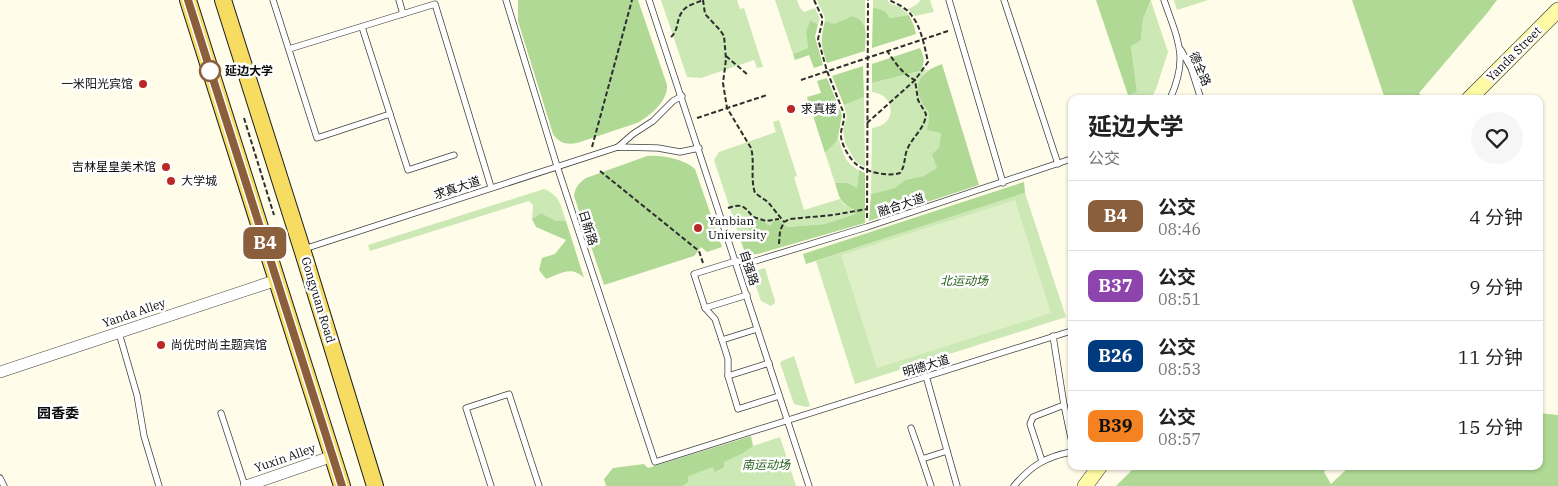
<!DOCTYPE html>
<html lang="zh">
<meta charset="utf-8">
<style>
body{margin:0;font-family:"IBM Plex Serif","Noto Sans SC",serif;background:#f6f6f6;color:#222;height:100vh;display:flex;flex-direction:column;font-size:19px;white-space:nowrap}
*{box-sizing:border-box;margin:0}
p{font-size:16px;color:#767676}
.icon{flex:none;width:28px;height:28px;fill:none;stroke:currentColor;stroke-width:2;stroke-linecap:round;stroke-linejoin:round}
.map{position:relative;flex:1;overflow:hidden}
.sheet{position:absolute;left:1068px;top:95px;width:475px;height:375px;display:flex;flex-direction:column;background:#fff;border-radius:10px;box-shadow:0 1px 4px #0004}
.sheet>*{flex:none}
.badge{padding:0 10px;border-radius:8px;font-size:18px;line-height:32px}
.map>.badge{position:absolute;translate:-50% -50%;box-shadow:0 0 0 2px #fff}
.round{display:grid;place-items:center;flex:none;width:52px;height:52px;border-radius:26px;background:#f6f6f6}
.summary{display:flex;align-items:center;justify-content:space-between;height:85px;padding:0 20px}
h1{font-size:24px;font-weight:700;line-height:38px}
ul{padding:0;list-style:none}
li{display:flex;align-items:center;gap:15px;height:70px;padding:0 20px;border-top:1px solid #e0e0e0}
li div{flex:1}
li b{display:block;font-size:19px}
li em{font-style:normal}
li .badge{min-width:55px;font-weight:700;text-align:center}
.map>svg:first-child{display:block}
</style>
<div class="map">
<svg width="1558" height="486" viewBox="0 0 1558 486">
<rect width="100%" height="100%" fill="#fffcea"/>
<g fill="#cce8b5">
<path d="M 661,0 L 737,0 L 740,9 L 744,8 L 763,67 L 757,68 L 754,60 L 701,78 L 687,77 Z"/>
<path d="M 775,0 L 797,0 L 800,8 L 804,12 L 815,8 L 820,19 L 818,24 L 810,20 L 806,32 L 808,48 L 793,54 Z"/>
<path d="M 817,0 L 865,0 L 865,28 L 863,23 L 852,16 L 834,24 L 832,25 L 825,21 C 825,13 819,8 817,0 Z"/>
<path d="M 873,0 L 887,0 L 891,4 L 900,7 L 909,15 L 890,18 L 885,11 L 873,7 Z"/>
<path d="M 921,0 L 930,0 L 934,12 L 915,16 L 908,9 L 916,5 Z"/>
<path d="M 1174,0 L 1208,0 L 1177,10 Z"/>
<path d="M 1151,1 L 1168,52 L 1156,89 L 1151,99 L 1129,99 L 1128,95 L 1137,92 L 1131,45 L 1141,40 L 1143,19 Z"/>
<path d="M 929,69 L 923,74 L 919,83 L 927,111 L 941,133 L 937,168 L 923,176 L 905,180 L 896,188 L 871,194 L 872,128 C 899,125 895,94 872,92 L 872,83 Z"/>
<path d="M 864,97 L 865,167 L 856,162 L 845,143 L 843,129 L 847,117 L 844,105 Z"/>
<path d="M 779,120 L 797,176 L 794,177 L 804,210 L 840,199 L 844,205 L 855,209 L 855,214 L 825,224 L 787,227 L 777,219 L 770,226 L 739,236 L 714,160 L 719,152 L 776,132 L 773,122 Z"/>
<path d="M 838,137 C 843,152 844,163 859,170 L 857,188 L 848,183 L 835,183 L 825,153 L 836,142 Z"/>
<path d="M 544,189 C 560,195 561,206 566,221 L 556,221 L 541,213 L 532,219 L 533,205 L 529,201 L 370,251 L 368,245 Z"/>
<path d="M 1025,193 L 1066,317 L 855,384 L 816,261 Z"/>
<path d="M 765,268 L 775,301 L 775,303 L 771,306 L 761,301 L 751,272 Z"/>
<path d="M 794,356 L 810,406 L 806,407 L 794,404 L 780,363 L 782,361 Z"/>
<path d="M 780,437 L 796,486 L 632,486 Z"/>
</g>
<g fill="#afd995">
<path d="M 518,0 L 638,0 L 667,85 C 668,101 651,115 637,123 L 577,143 C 566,145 559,143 553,134 L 518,21 Z"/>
<path d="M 1096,0 L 1151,0 L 1143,19 L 1141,40 L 1131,46 L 1137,92 L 1128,95 Z"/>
<path d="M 1352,0 L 1497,0 L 1488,12 L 1419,93 L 1423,99 L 1385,99 Z"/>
<path d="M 873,7 L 885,11 L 890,18 L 909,15 L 914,26 L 916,34 L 872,48 Z"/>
<path d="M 852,16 C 870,22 865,35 865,51 L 827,63 C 821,45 820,40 825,21 L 834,24 Z"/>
<path d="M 810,20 L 818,24 L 815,37 L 823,65 L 814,68 L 809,55 L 795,60 L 793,54 L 808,48 L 806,32 Z"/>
<path d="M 920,48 C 924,57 926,62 920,71 L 872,83 L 872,64 Z"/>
<path d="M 942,64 L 979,185 L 869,221 L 871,194 L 895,188 L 905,180 L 923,176 L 937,168 L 932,154 L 939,148 L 941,133 L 927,130 C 928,125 930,119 929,114 C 927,109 923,105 921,100 C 912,80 925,70 942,64 Z"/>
<path d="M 863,66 L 864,97 L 844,105 L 832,76 Z"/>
<path d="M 827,78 L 842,115 L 838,137 L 836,142 L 825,153 L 807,97 L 821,93 L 817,81 Z"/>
<path d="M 647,156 C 662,155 684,159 695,169 L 722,247 L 707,252 L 701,247 L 694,256 L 604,285 L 574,196 C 575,187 579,183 586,178 Z"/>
<path d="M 859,170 L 865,173 L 865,223 L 758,254 L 746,255 L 739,236 L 749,233 L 750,226 L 758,219 L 770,226 L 777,218 L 787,227 L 825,224 L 855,214 L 854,209 C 839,203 840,198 835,183 L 848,183 L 857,188 Z"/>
<path d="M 1024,182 L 1025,193 L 806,264 L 803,254 Z"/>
<path d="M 541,213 L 556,221 L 566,221 L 584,278 C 571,265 560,274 546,279 L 539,270 L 542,258 L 555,254 L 566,240 L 536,227 L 532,219 Z"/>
<path d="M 1539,413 L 1558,415 L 1558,486 L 1116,486 L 1136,466 L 1329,466 L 1324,472 L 1331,484 L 1350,466 L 1539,466 Z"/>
<path d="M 751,436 L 753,446 L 743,453 L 724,462 L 724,467 L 715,472 L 713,467 L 688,476 L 688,482 L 682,486 L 606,486 L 604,479 L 613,468 L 644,464 L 648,468 Z"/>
</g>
<path fill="#dfefc7" d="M 1015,200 L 1051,313 L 877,368 L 841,255 Z"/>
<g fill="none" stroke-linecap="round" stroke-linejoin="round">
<defs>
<g id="lane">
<path d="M 273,0 L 317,138 L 390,114"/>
<path d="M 399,0 L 403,14"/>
<path d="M 506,0 L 557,166 L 655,462 L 1071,331"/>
<path d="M 649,0 L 809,486"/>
<path d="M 949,0 L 1003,183"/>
<path d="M 1004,0 L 1058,164"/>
<path d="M 1164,0 C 1178,41 1189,57 1170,99"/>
<path d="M 362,27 L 408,170 L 454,155"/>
<path d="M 289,49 L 435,4 L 491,187"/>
<path d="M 1181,50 L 1191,68 L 1201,99"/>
<path d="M 618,147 L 633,134 L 653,121 L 673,101 L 682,96"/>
<path d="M 304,249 L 618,147 L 658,148 L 680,152 L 699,148"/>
<path d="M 705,308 L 747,295"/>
<path d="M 119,333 L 137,395 L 144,436 L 159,486"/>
<path d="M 1053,336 L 1064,405 L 1071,438"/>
<path d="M 722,340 L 757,329"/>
<path d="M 728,376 L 769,363"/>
<path d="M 926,376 L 957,486"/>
<path d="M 779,396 L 738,409 L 728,376 L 728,359 L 722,340 L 715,319 L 705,308 L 694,274 L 736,261 L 752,262 L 867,227 L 1071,159"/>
<path d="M 221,413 L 245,486"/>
<path d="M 911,428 L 922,459 L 947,451"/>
<path d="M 922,459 L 931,486"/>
<path d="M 1042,461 L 1030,424 L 1033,417 L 1064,405"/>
<path d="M 0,478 L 4,486"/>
<path d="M 491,486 L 466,408 L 509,394 L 539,486"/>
<path d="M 1014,486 C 1031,466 1045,457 1071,452"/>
</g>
<g id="street">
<path d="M 0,372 L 277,280"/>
<path d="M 246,486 L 333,456"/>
</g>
<g id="secondary">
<path d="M 1469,99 L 1558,10"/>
<path d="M 1085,486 L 1100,466"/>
</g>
<g id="primary">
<path d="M 188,0 L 342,486"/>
<path d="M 223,0 L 302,249 L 375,486"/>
</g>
</defs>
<use href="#lane" stroke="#3f3f3f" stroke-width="7"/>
<use href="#street" stroke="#3f3f3f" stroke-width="12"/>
<use href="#secondary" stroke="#2e2e2e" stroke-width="16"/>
<use href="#primary" stroke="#1d1d1d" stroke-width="18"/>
<g stroke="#2e2e2e" stroke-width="2" stroke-dasharray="5 2.5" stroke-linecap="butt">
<path d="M 703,0 L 705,14 L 720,30 L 724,36 L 726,59 L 723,83 L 727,108 L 751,148 C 755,162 750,178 755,193 L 768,202 L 784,222"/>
<path d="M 814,0 L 822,17 L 822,23 L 818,39 L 827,71 L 844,114 C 845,122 840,129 841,137 C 842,145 849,158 856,164 C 865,172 888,177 900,173 C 905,166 904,161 906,153 C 910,138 925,130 926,114 L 918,100 L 915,80 C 902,74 895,62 887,51"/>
<path d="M 671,37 C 679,30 676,20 682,12 C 685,6 696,3 703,0"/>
<path d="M 726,56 L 748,75"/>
<path d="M 801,80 L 948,31"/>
<path d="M 244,118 L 274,215"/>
<path d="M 697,118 L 767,95"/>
<path d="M 867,123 L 915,80 L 928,62 C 925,48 921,27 912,16 C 907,8 897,4 889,0"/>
<path d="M 592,147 L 632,0"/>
<path d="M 600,171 L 699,251 L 703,263"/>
<path d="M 728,208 C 742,203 744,206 753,217 L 766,221 L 779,219"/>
<path d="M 867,218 L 868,0"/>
<path d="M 779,244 L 780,231 L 784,222 L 790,219 L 833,215 L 867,209"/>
</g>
<use href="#lane" stroke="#fff" stroke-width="5.5"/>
<use href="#street" stroke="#fff" stroke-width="11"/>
<use href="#secondary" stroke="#fefaa6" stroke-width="15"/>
<use href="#primary" stroke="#f7dc62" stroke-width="16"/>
</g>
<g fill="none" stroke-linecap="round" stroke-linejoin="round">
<defs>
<path id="line" d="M 188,0 L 342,486"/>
</defs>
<use href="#line" stroke="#fff" stroke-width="11"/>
<use href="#line" stroke="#8b5e3c" stroke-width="8"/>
</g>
<circle fill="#fff" stroke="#8b5e3c" stroke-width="2.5" cx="210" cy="71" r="10"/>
<g fill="#ba2826" stroke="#fff" stroke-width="2">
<circle cx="143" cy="84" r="5"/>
<circle cx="791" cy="109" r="5"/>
<circle cx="166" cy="167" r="5"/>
<circle cx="171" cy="181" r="5"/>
<circle cx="698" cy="228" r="5"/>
<circle cx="161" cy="345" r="5"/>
</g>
<g text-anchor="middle" stroke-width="5" stroke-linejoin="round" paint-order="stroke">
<g font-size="12" fill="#0c0c0c" stroke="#fff">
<text transform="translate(1514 54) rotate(-45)" y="4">Yanda Street</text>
<text transform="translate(1200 69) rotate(67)" y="4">德全路</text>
<text transform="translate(457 188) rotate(-18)" y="4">求真大道</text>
<text transform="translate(901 205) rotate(-18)" y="4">融合大道</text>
<text transform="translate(588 228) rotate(72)" y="4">日新路</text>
<text transform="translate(749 268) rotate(72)" y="4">自强路</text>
<text transform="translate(318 300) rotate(73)" y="4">Gongyuan Road</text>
<text transform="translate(134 313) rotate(-19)" y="4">Yanda Alley</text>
<text transform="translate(926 366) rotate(-17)" y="4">明德大道</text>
<text transform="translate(285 458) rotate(-19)" y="4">Yuxin Alley</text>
</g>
<g font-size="12" font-weight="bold" fill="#0c0c0c" stroke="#fff" text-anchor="start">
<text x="225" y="75">延边大学</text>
</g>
<g font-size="12" fill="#0c0c0c" stroke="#fff" text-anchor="start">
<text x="133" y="88" text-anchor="end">一米阳光宾馆</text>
<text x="801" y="113">求真楼</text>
<text x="156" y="171" text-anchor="end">吉林星皇美术馆</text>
<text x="181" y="185">大学城</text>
<text x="708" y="225">Yanbian<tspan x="708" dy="14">University</tspan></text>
<text x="171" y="349">尚优时尚主题宾馆</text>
</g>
<g font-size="12" font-style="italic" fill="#27621d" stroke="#fff">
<text x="964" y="285">北运动场</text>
<text x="766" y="469">南运动场</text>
</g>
<g font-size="14" font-weight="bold" fill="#0c0c0c" stroke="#fff">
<text x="58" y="418">园香委</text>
</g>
</g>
</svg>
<b class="badge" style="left:265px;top:243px;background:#8b5e3c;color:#fff">B4</b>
<section class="sheet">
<div class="summary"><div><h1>延边大学</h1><p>公交</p></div><a class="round"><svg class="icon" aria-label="heart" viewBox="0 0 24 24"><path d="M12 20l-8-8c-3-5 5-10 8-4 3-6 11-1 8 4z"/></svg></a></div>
<ul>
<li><span class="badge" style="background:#8b5e3c;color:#fff">B4</span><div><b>公交</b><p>08:46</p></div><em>4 分钟</em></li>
<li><span class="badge" style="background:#8e44ad;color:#fff">B37</span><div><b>公交</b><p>08:51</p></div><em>9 分钟</em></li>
<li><span class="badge" style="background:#003b80;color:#fff">B26</span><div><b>公交</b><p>08:53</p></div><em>11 分钟</em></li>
<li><span class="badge" style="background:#f58220;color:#111">B39</span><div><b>公交</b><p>08:57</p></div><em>15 分钟</em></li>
</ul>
</section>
</div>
